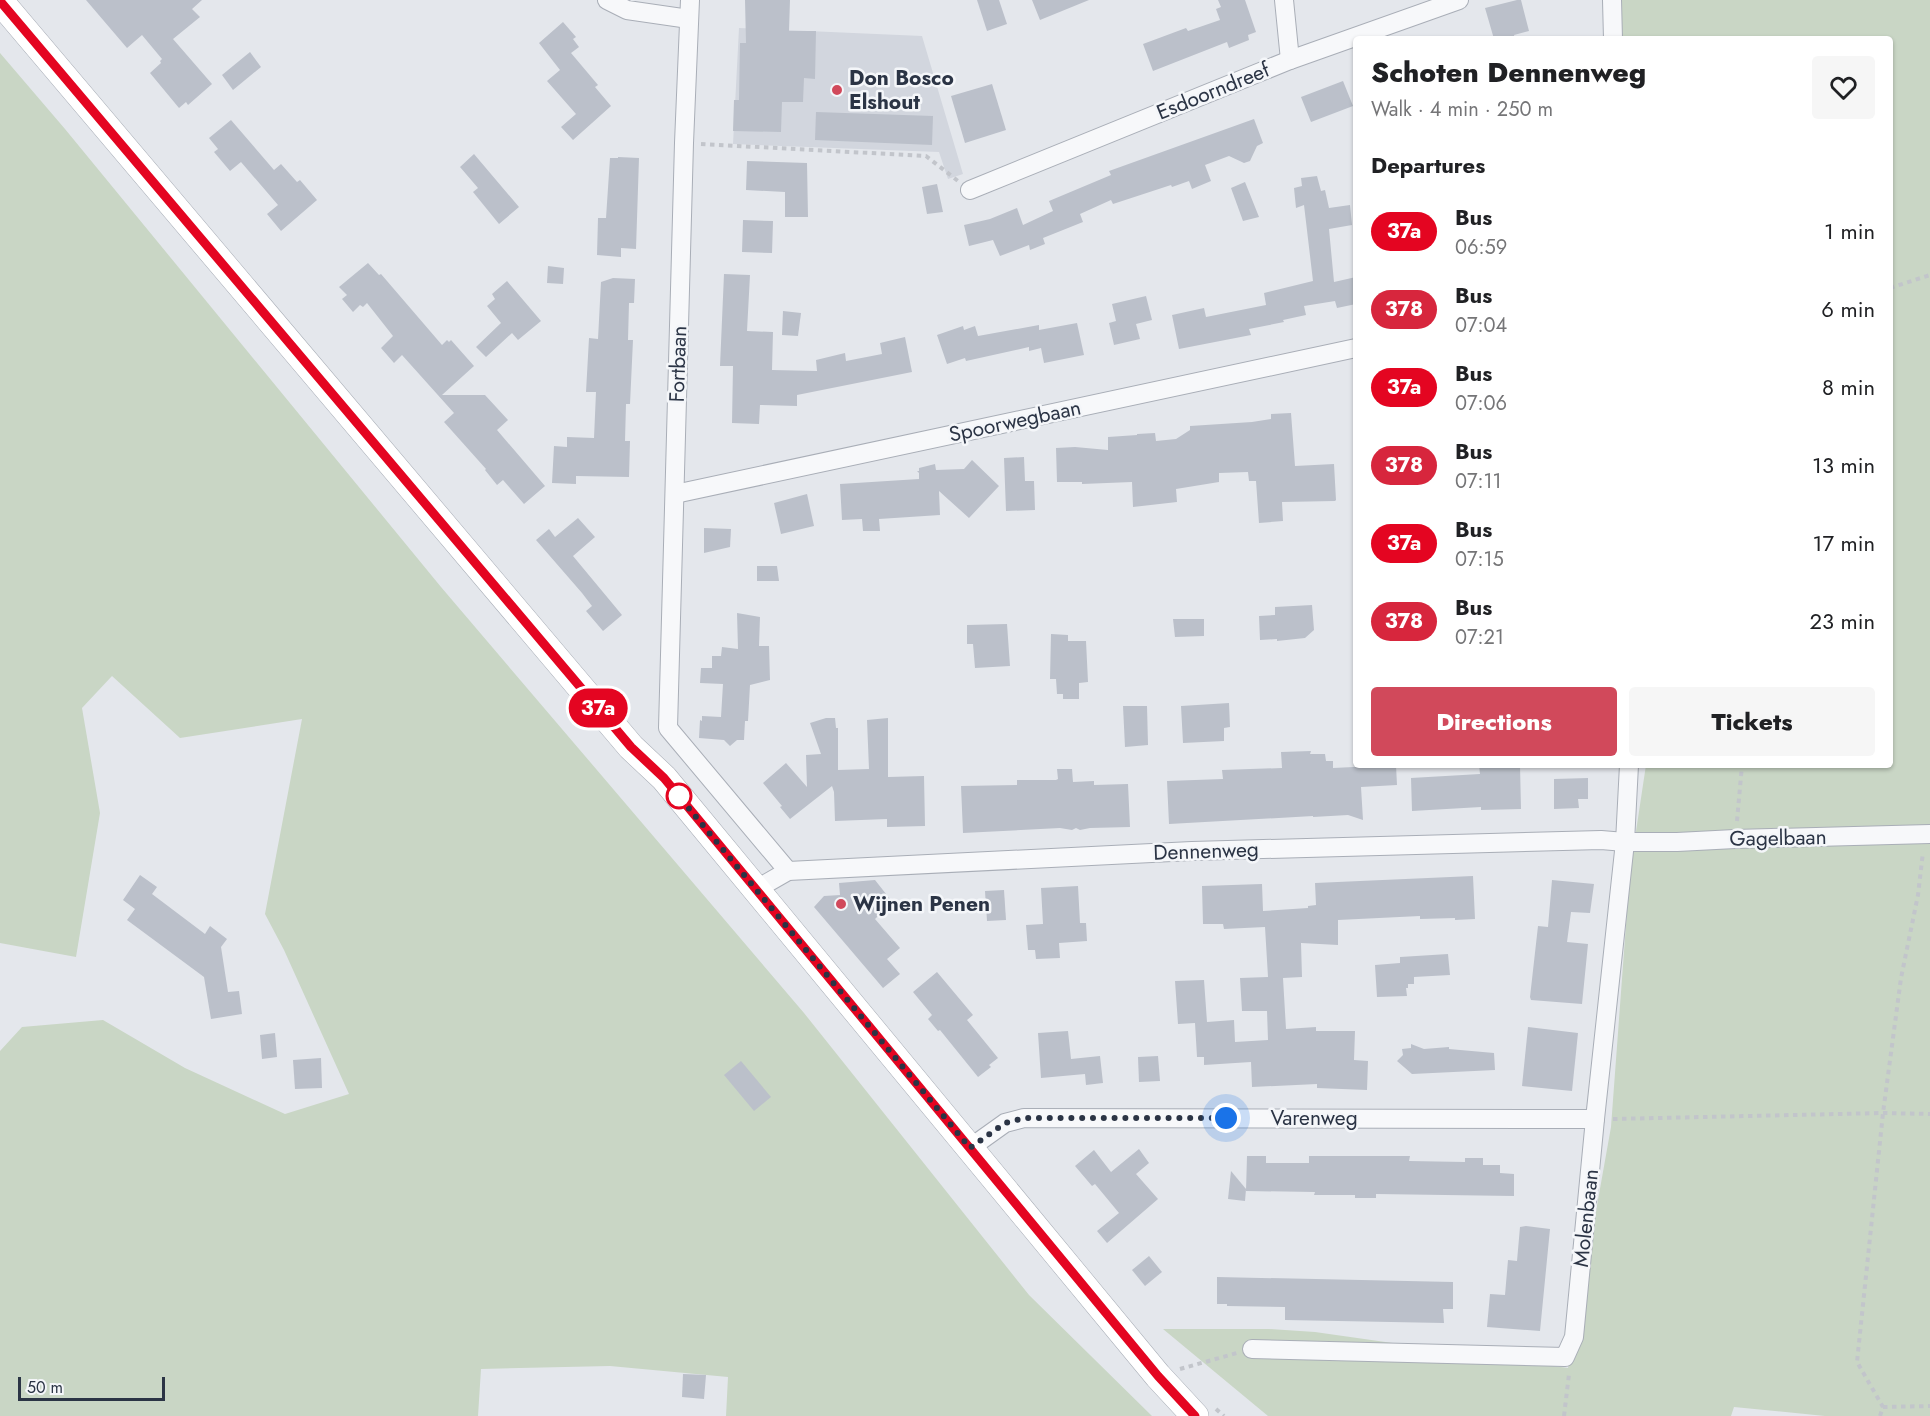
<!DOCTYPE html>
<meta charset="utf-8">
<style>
body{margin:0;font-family:Jost,sans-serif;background:#f6f6f6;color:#202124;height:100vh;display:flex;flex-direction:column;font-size:22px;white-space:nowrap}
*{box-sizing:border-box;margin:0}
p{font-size:20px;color:#757577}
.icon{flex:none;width:33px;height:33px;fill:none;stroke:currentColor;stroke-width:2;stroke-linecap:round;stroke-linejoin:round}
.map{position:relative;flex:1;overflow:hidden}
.side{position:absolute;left:1353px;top:36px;width:540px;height:732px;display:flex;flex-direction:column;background:#fff;border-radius:6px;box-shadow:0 2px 4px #0004}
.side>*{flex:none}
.badge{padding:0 12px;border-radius:20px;font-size:21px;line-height:39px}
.scale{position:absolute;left:18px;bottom:15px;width:147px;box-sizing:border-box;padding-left:6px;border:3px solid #2b3445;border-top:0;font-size:16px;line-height:21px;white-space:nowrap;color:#2b3445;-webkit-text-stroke:4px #f4f6f9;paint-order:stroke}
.you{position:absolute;width:30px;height:30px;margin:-15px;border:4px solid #fff;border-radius:50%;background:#1a73e8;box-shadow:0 0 0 9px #1a73e833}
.map>.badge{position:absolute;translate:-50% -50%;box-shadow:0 0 0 3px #fff}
h2{padding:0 18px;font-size:22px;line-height:54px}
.round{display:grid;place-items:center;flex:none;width:63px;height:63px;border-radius:6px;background:#f6f6f6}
.summary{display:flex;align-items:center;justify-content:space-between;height:102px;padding:0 18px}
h1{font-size:28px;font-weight:800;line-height:45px}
.cta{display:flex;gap:12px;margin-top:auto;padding:12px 18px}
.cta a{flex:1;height:69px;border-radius:6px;background:#d1495b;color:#fff;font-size:24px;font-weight:800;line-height:69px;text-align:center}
.cta a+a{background:#f6f6f6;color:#202124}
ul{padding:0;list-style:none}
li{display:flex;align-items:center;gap:18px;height:78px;padding:0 18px}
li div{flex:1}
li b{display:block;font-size:22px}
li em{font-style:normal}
li .badge{min-width:66px;font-weight:700;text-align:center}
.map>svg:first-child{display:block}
</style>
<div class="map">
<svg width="1930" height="1416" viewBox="0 0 1930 1416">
<rect width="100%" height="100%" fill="#e4e7ec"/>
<path fill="#d2d6de" d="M 739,28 L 922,36 L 963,174 L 948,179 L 939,152 L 733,144 Z"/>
<g fill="#c9d6c5">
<path d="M 1613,0 L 1930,0 L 1930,1416 L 1825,1416 L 1734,1407 L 1731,1416 L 1268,1416 L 1163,1329 L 1269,1329 L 1315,1332 L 1568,1368 L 1611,1127 L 1630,871 L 1646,765 L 1890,765 L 1890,39 L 1615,39 Z"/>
<path d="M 0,53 L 65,129 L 441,587 L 804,1013 L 1029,1295 L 1152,1416 L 726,1416 L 728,1377 L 610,1366 L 481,1369 L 478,1416 L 0,1416 L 0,1051 L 22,1027 L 103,1020 L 185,1068 L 285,1114 L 349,1094 L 284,950 L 265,914 L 302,719 L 180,738 L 112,676 L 82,708 L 100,813 L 76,957 L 0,943 Z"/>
</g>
<g fill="#bbc0ca">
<path d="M 86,0 L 202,0 L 192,9 L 200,17 L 173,39 L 212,84 L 188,105 L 186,102 L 179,108 L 150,73 L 161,63 L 160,61 L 162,59 L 142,35 L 127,48 Z"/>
<path d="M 745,0 L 790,0 L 789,31 L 816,31 L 815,79 L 804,78 L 803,102 L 782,102 L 781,132 L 733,131 L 734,100 L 739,100 L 740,43 L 746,43 Z"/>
<path d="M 977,0 L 999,0 L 1007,24 L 987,31 Z"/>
<path d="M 1032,0 L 1089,0 L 1040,20 Z"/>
<path d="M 1218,0 L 1245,0 L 1256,32 L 1248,35 L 1249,40 L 1229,48 L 1227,42 L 1153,71 L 1143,44 L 1186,28 L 1188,31 L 1220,20 L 1216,9 L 1221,7 Z"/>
<path d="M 1517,0 L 1521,0 L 1529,31 L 1514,35 L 1515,39 L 1494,39 L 1485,8 Z"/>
<path d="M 563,22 L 576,37 L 573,39 L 579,47 L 571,53 L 598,85 L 595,87 L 611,106 L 573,140 L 561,127 L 576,114 L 547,81 L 560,70 L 539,43 Z"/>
<path d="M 250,52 L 261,67 L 233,90 L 222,75 Z"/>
<path d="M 1343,81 L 1353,106 L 1311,122 L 1301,97 Z"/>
<path d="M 992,84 L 1006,130 L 965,143 L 951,96 Z"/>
<path d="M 816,112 L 933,116 L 932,145 L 815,140 Z"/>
<path d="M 1254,119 L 1263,143 L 1257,146 L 1250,161 L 1244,163 L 1229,156 L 1205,165 L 1211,181 L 1192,189 L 1189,181 L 1172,187 L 1171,185 L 1113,204 L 1111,200 L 1080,214 L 1083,222 L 1043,238 L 1045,244 L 1030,250 L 1029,245 L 1000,256 L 993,240 L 969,246 L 964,225 L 990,219 L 1017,208 L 1023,225 L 1053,211 L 1049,201 L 1111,175 L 1109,171 Z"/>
<path d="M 231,120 L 274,170 L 281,164 L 297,182 L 300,180 L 317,200 L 281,231 L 267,214 L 278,205 L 241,162 L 230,171 L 214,152 L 218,149 L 209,138 Z"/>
<path d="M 474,154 L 519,207 L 499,224 L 473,192 L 478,188 L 460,167 Z"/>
<path d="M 618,157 L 639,158 L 636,249 L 621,248 L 621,257 L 597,255 L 598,218 L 606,218 L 610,158 L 618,158 Z"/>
<path d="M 747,161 L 807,163 L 808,217 L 785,217 L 785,192 L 746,190 Z"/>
<path d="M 1317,176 L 1321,191 L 1325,190 L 1329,208 L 1350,205 L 1352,225 L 1329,229 L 1334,282 L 1356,277 L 1356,304 L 1337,308 L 1335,301 L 1304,306 L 1306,315 L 1283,320 L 1284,322 L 1249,329 L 1251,335 L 1179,349 L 1172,315 L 1204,308 L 1206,317 L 1266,305 L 1264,293 L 1313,281 L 1304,205 L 1296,208 L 1294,188 L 1302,186 L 1301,178 Z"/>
<path d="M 1245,182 L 1259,217 L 1243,221 L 1231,188 Z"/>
<path d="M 937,184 L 943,212 L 927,214 L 922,187 Z"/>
<path d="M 743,220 L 773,221 L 772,253 L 742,252 Z"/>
<path d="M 368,263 L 379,275 L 381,274 L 442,345 L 447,340 L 449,342 L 451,340 L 474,366 L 442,395 L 485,395 L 508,420 L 497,430 L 545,486 L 524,504 L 503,480 L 497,485 L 485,470 L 486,469 L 444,422 L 454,413 L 402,355 L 394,363 L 381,348 L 393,336 L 367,303 L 363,307 L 360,305 L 353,312 L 342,299 L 347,295 L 339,287 Z"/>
<path d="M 548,266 L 564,268 L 563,284 L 547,283 Z"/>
<path d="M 724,274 L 750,275 L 747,331 L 773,332 L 772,370 L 817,371 L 816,360 L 845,353 L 846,361 L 882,354 L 880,343 L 905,337 L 912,372 L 797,395 L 797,406 L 760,405 L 759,424 L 732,423 L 733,366 L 720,366 Z"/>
<path d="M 613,278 L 635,279 L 634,303 L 629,303 L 628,340 L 633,340 L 630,404 L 626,404 L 625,441 L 630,441 L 629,477 L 576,476 L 576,484 L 552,483 L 554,446 L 567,447 L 567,437 L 594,438 L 596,392 L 586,392 L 589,338 L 598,339 L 601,282 Z"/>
<path d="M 507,281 L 541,321 L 518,340 L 512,333 L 486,357 L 476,347 L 501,323 L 487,306 L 495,299 L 492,294 Z"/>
<path d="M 1146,296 L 1152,320 L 1136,324 L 1140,339 L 1114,345 L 1109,323 L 1116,321 L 1112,304 Z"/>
<path d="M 783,311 L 801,313 L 798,336 L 782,335 Z"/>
<path d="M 1077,323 L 1084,355 L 1044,363 L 1041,348 L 1029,351 L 1029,347 L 966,361 L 965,358 L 947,364 L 937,335 L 963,326 L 964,330 L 975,326 L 978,336 L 1039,325 L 1039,330 Z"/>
<path d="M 1291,413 L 1295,466 L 1334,464 L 1336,500 L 1335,501 L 1282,502 L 1283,521 L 1259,523 L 1256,481 L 1249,481 L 1248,472 L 1219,473 L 1219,482 L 1176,489 L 1177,502 L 1133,507 L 1132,482 L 1082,484 L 1082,482 L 1057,482 L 1056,448 L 1075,447 L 1108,450 L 1108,437 L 1137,435 L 1137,434 L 1155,433 L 1156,441 L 1176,439 L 1190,430 L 1190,426 L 1252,422 L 1271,419 L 1271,414 Z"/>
<path d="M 1024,457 L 1025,481 L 1034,481 L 1035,510 L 1006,511 L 1004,458 Z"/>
<path d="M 972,460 L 999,486 L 969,518 L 939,491 L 940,515 L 879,519 L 880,531 L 863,531 L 862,519 L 842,520 L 840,484 L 919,479 L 919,473 L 917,471 L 919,471 L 919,468 L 935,464 L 936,470 L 964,469 Z"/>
<path d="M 807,494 L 814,526 L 781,534 L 774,503 Z"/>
<path d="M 578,518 L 595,537 L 573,556 L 622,615 L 603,631 L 586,611 L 592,606 L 582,593 L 536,540 L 549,529 L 555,537 Z"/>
<path d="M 704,528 L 731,529 L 730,547 L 704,553 Z"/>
<path d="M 757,566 L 777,566 L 779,581 L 757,581 Z"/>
<path d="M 1312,605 L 1314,630 L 1305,638 L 1277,641 L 1277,639 L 1260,640 L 1259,616 L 1275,615 L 1275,607 Z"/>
<path d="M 737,613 L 760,617 L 759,646 L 769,646 L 770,680 L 750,685 L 748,721 L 745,721 L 744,740 L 737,740 L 730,746 L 724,740 L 699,738 L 700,720 L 702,721 L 702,716 L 721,717 L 723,684 L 700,683 L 701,668 L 712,668 L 712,656 L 721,656 L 722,647 L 738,649 Z"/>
<path d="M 1173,619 L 1204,619 L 1204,636 L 1175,637 Z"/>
<path d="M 1007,624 L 1010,666 L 975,668 L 973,644 L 967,644 L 967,625 Z"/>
<path d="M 1051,634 L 1068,635 L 1068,641 L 1086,641 L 1088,682 L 1079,683 L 1079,699 L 1063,699 L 1063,694 L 1057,694 L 1056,679 L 1050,679 Z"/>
<path d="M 1229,703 L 1230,727 L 1224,728 L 1224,741 L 1183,743 L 1181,706 Z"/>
<path d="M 1123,706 L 1147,706 L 1148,745 L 1125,747 Z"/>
<path d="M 826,718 L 835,718 L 836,728 L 838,728 L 838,770 L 869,769 L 867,720 L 888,718 L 888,777 L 924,776 L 925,826 L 887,827 L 887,819 L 835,821 L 834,792 L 832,786 L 790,819 L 780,807 L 782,806 L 763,783 L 786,763 L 807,787 L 806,755 L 821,754 L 810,723 Z"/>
<path d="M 1311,751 L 1310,754 L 1325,754 L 1326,761 L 1333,761 L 1333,768 L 1396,765 L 1397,785 L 1361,787 L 1363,820 L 1348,815 L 1313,817 L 1313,816 L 1169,824 L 1167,781 L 1223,779 L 1222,770 L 1282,768 L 1281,752 Z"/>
<path d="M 1479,765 L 1520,765 L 1521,809 L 1481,810 L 1481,807 L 1412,811 L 1411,778 L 1480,774 Z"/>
<path d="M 1057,769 L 1072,769 L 1073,782 L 1094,781 L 1094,785 L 1128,784 L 1130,827 L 1090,828 L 1080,830 L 1076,828 L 1072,830 L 1060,828 L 963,833 L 961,786 L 1017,785 L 1017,780 L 1056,780 L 1058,779 Z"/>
<path d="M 1588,778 L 1588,799 L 1578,799 L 1579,808 L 1554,809 L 1554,779 Z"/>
<path d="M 140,875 L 157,887 L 152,894 L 205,934 L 210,926 L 227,939 L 221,947 L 228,992 L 239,991 L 242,1014 L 211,1019 L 204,977 L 127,920 L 135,909 L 123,900 Z"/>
<path d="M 1473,876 L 1475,919 L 1455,920 L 1455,918 L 1420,919 L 1420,916 L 1338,920 L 1338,945 L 1301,943 L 1302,977 L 1283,978 L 1286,1029 L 1316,1027 L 1316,1031 L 1355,1031 L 1354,1060 L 1368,1061 L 1367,1090 L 1317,1088 L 1317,1084 L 1252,1087 L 1251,1062 L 1204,1065 L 1204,1057 L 1197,1057 L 1195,1023 L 1178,1024 L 1175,981 L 1204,980 L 1207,1022 L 1234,1020 L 1235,1042 L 1268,1040 L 1267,1011 L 1242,1011 L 1240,978 L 1268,977 L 1265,927 L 1224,929 L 1223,924 L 1203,924 L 1202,886 L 1262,884 L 1263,911 L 1308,908 L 1308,906 L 1316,905 L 1315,883 Z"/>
<path d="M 875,880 L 890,899 L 878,908 L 882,912 L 875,919 L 900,948 L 887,959 L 900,974 L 883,988 L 814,907 L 824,896 L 840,895 L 839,883 Z"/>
<path d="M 1552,880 L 1594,884 L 1590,913 L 1571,912 L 1567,942 L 1588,944 L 1582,1004 L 1531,1000 L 1530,997 L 1538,926 L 1548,927 Z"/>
<path d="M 1078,886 L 1080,923 L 1086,923 L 1087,941 L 1059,943 L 1060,958 L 1036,959 L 1035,950 L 1028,950 L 1026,925 L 1043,924 L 1041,888 Z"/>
<path d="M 1004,890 L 1006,920 L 987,921 L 985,891 Z"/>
<path d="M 1448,954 L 1450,975 L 1414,977 L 1414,984 L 1408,984 L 1408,988 L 1406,988 L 1407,996 L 1377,997 L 1375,965 L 1400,963 L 1400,957 Z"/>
<path d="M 937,972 L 973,1015 L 967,1020 L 998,1058 L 989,1065 L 991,1067 L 978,1077 L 940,1030 L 938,1031 L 928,1019 L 932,1015 L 913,992 Z"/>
<path d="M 1528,1027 L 1578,1033 L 1572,1091 L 1522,1086 Z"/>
<path d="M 1068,1031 L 1071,1059 L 1100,1056 L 1103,1083 L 1086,1085 L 1085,1074 L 1041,1078 L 1038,1033 Z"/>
<path d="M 275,1033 L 277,1057 L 262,1059 L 260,1035 Z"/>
<path d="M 1411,1044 L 1424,1049 L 1449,1047 L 1449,1049 L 1494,1053 L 1495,1070 L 1412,1074 L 1397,1061 L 1403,1055 L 1402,1049 L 1411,1048 Z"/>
<path d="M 1158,1056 L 1160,1081 L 1139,1082 L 1138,1057 Z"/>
<path d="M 321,1058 L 322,1088 L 295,1089 L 293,1060 Z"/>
<path d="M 741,1061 L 771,1097 L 754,1111 L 724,1075 Z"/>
<path d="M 1139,1149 L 1149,1163 L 1136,1174 L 1158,1199 L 1107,1243 L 1097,1231 L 1119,1213 L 1095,1184 L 1092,1186 L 1075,1166 L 1094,1150 L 1111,1172 Z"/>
<path d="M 1247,1156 L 1266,1156 L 1266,1163 L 1309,1163 L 1309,1156 L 1410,1156 L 1409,1161 L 1465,1162 L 1465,1158 L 1483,1158 L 1483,1165 L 1500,1165 L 1500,1173 L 1514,1174 L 1514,1196 L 1376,1194 L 1376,1198 L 1355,1198 L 1355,1195 L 1314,1195 L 1315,1192 L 1246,1191 Z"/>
<path d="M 1231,1171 L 1246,1189 L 1245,1201 L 1228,1199 Z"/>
<path d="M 1526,1226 L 1550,1229 L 1540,1331 L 1487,1327 L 1490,1294 L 1505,1295 L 1508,1260 L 1517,1261 L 1520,1227 Z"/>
<path d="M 1149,1256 L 1162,1272 L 1145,1286 L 1132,1270 Z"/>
<path d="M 1217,1277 L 1453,1282 L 1453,1309 L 1443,1309 L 1444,1323 L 1285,1320 L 1285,1307 L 1227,1306 L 1227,1304 L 1217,1304 Z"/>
<path d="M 683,1374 L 706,1375 L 704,1399 L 682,1397 Z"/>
</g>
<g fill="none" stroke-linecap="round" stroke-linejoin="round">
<defs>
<g id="minor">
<path d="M 607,0 L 627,10 L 689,19"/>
<path d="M 690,0 L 684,143 L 668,728 L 788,871"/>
<path d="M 1284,0 L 1290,60"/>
<path d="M 1612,0 L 1613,39"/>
<path d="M 970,190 L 1290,60 L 1459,0"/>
<path d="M 675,494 L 1356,348"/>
<path d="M 755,890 L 788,871 L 1192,851 L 1601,840 L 1625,842 L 1677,842 L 1735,839 L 1930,834"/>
<path d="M 970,1148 L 1005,1123 L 1024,1118 L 1595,1119"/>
<path d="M 1252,1349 L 1565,1357 L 1574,1337 L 1595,1119 L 1625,842 L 1629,765"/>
</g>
<path id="secondary" d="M 0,1 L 631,747 L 664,778 L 1158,1376 L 1195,1416"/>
</defs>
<use href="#minor" stroke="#a9aeb7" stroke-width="20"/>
<use href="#secondary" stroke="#a9aeb7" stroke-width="28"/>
<g stroke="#c2c5cb" stroke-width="4" stroke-dasharray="4.5 4.5" stroke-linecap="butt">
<path d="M 701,144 L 926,156 L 958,181"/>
<path d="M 1890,288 L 1930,275"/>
<path d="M 1737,821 L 1742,765"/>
<path d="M 1613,1119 L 1883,1113 L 1930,1114"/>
<path d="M 1180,1369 L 1237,1353"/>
<path d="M 1883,1407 L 1930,1406"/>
<path d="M 1216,1409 L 1224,1416"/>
<path d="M 1564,1416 L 1569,1374"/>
<path d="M 1880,1416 L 1883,1407 L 1857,1362 L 1883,1113 L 1901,978 L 1918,895 L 1923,852"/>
</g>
<use href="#minor" stroke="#f7f8fa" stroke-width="18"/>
<use href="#secondary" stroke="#fff" stroke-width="27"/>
</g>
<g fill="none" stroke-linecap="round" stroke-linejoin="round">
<defs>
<path id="line" d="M 0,1 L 631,747 L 664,778 L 1158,1376 L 1195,1416"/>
</defs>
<use href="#line" stroke="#fff" stroke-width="14"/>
<use href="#line" stroke="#e40521" stroke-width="9"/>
<path stroke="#2b3445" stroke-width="6" stroke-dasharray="0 10.8" d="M 679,796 L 677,794 L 970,1148 L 1005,1123 L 1024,1118 L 1226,1118"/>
</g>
<g fill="#d1495b" stroke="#f4f6f9" stroke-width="2">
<circle cx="837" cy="90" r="6"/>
<circle cx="841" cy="904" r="6"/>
</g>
<circle fill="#fff" stroke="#e40521" stroke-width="3" cx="679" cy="796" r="12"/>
<g text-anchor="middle" stroke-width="5" stroke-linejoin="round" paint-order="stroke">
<g font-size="21" font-weight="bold" fill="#2b3445" stroke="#f4f6f9" text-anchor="start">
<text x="849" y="85">Don Bosco<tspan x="849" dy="24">Elshout</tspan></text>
<text x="853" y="911">Wijnen Penen</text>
</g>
<g font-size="21" fill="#2b3445" stroke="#f4f6f9">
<text transform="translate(1213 91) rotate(-22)" y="7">Esdoorndreef</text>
<text transform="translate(678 364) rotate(-88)" y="7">Fortbaan</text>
<text transform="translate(1015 421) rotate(-12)" y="7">Spoorwegbaan</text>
<text transform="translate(1778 838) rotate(-1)" y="7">Gagelbaan</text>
<text transform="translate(1206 851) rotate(-2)" y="7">Dennenweg</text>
<text x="1314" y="1125">Varenweg</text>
<text transform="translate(1586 1218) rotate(-84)" y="7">Molenbaan</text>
</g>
</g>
</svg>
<div class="scale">50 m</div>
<div class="you" style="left:1226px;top:1118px"></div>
<b class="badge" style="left:598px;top:708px;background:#e40521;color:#fff">37a</b>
<section class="side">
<div class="summary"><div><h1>Schoten Dennenweg</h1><p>Walk · 4 min · 250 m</p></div><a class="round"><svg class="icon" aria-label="heart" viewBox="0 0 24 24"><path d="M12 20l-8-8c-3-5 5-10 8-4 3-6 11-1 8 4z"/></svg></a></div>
<h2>Departures</h2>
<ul>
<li><span class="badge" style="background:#e40521;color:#fff">37a</span><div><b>Bus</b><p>06:59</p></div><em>1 min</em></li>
<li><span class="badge" style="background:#d7263d;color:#fff">378</span><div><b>Bus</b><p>07:04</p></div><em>6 min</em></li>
<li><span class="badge" style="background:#e40521;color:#fff">37a</span><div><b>Bus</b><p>07:06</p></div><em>8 min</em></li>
<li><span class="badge" style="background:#d7263d;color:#fff">378</span><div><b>Bus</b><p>07:11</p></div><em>13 min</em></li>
<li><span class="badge" style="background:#e40521;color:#fff">37a</span><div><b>Bus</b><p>07:15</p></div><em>17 min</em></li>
<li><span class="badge" style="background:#d7263d;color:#fff">378</span><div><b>Bus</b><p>07:21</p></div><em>23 min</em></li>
</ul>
<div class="cta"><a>Directions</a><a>Tickets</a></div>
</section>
</div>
